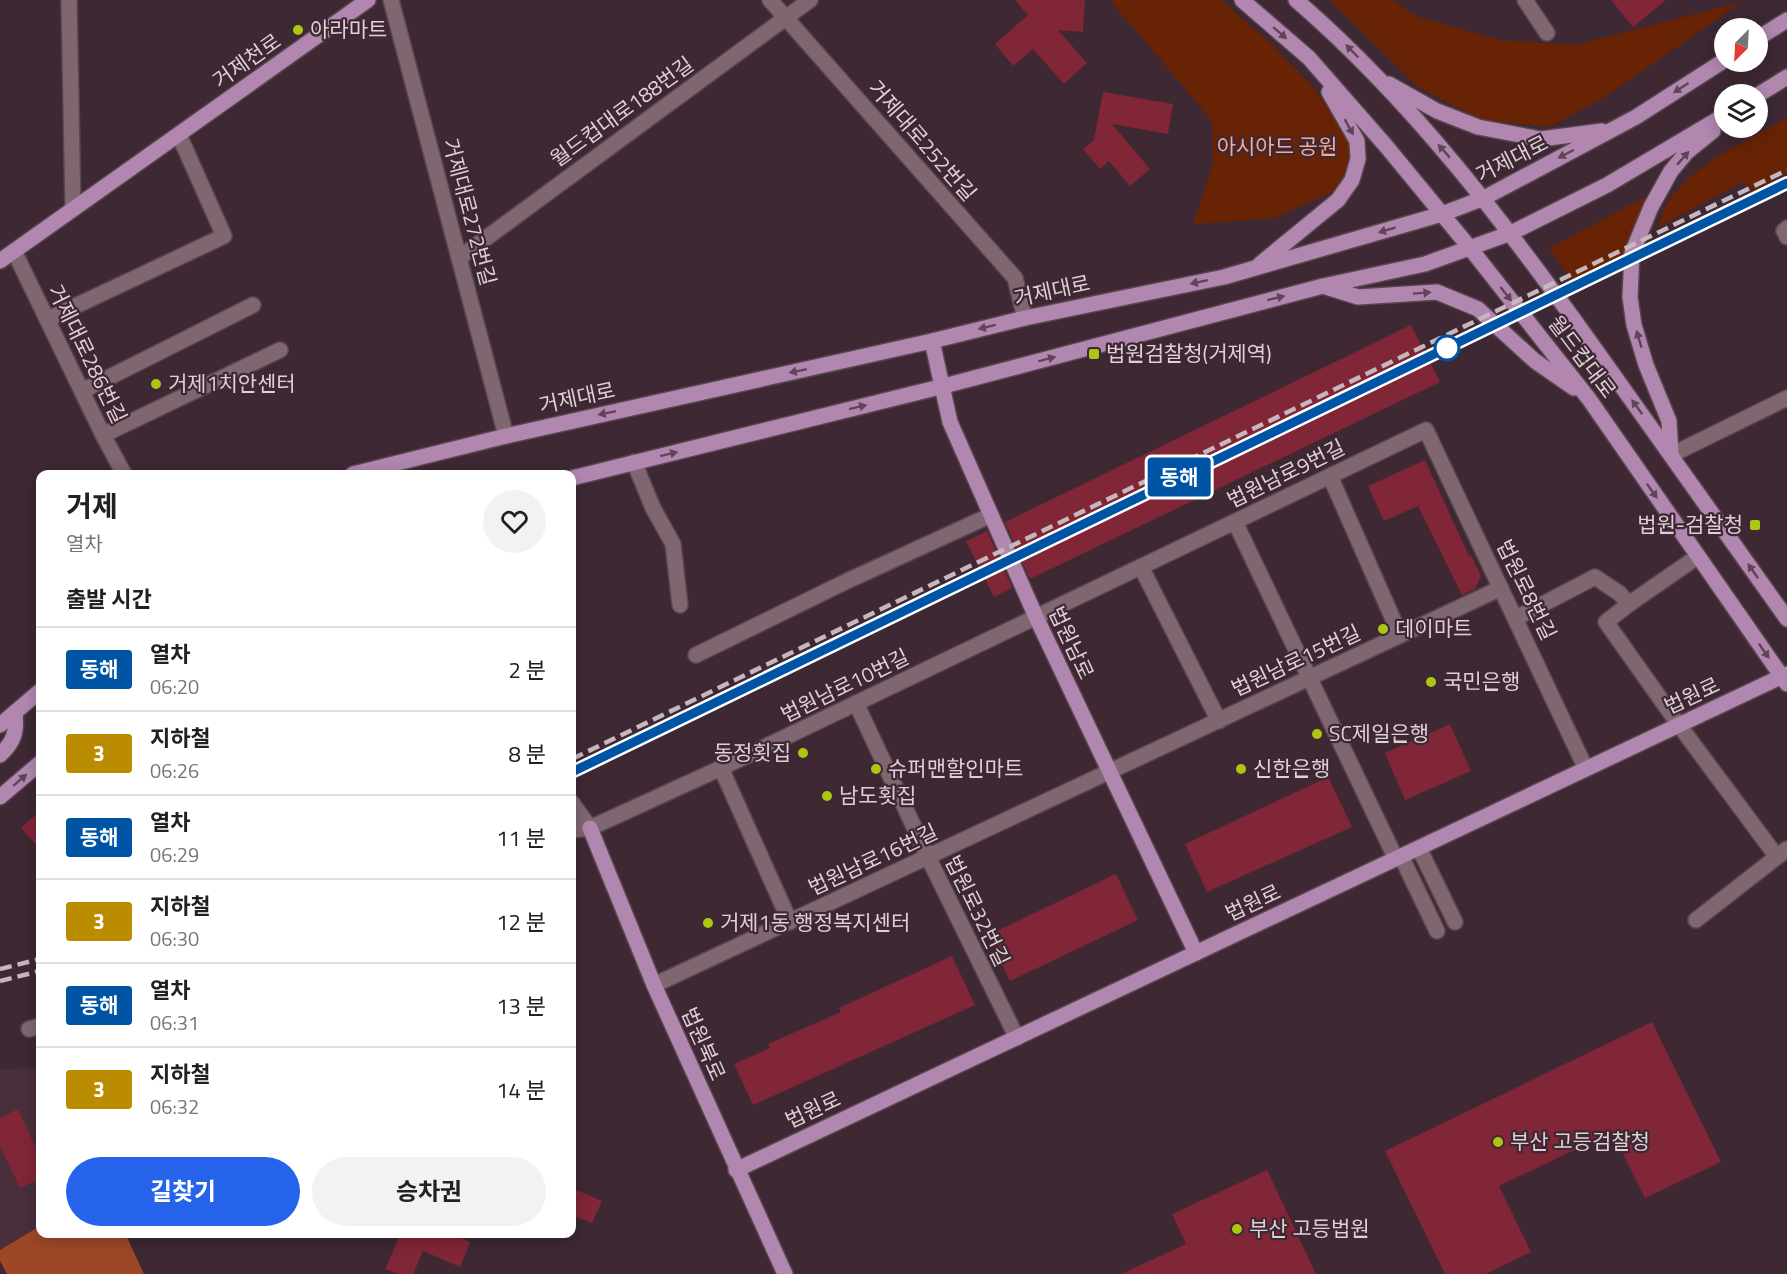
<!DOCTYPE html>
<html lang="ko">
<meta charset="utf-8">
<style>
body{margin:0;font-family:"Titillium Web","Noto Sans KR",sans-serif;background:#f2f2f2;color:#202124;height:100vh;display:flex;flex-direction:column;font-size:22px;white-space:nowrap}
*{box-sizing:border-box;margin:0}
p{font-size:20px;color:#757577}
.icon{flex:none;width:33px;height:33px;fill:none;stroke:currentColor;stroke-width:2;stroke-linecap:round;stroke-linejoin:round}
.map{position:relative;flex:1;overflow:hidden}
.sheet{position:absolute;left:36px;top:470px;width:540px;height:768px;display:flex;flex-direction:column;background:#fff;border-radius:12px;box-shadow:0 3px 15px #0003}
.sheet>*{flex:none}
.badge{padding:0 12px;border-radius:4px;font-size:21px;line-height:39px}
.needle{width:39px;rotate:204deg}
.fabs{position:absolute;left:1714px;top:18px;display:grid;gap:12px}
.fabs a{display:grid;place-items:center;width:54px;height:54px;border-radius:50%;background:#fff;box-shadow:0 3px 15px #0003;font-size:30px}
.map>.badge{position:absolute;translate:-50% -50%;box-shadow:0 0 0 3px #fff}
h2{padding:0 30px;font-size:22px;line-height:54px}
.round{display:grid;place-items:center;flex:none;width:63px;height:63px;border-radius:32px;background:#f2f2f2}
.overview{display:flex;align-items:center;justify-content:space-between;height:102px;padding:0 30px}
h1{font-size:28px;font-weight:700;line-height:45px}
.primary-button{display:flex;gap:12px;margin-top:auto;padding:12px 30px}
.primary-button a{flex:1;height:69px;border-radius:36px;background:#2563eb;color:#fff;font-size:24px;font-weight:700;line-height:69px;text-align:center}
.primary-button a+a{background:#f2f2f2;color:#202124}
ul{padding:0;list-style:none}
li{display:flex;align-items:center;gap:18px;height:84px;padding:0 30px;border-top:2px solid #e0e0e0}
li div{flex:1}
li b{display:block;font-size:22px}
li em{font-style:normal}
li .badge{min-width:66px;font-weight:700;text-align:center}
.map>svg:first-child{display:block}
</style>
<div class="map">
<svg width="1787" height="1274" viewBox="0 0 1787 1274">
<rect width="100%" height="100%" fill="#3d2833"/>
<path fill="#4a2e3c" d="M 40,1068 L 40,1226 L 0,1250 L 0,1069 Z"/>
<g fill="#682304">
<path d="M 1110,0 L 1221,0 L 1265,38 L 1310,83 L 1348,136 L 1349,162 L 1336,190 L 1275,218 L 1193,224 L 1213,164 L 1212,121 Z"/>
<path d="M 1330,0 L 1393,0 L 1415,16 L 1499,40 L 1575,45 L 1742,2 L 1605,97 L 1550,127 L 1481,120 L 1417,86 Z"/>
<path d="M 1787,117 L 1787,173 L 1754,191 L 1742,182 L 1657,228 C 1661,219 1664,207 1670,199 C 1700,158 1747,143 1787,117 Z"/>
<path d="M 1649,195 L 1624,255 L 1571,280 L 1549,248 Z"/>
</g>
<path fill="#9d4727" d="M 40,1226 L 40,1233 L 125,1233 L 144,1274 L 7,1274 L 0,1261 L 0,1250 Z"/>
<g fill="#802636">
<path d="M 1015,0 L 1085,0 L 1083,32 L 1058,30 L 1087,63 L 1064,84 L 1033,49 L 1013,66 L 995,44 L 1028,15 Z"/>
<path d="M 1611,0 L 1666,0 L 1633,27 Z"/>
<path d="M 1103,92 L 1173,104 L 1168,134 L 1112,124 L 1150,169 L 1130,186 L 1109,161 L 1100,169 L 1083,149 L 1094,140 Z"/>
<path d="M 1411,325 L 1440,382 L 1030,579 L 1005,522 Z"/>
<path d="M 1425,460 L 1469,556 L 1471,555 L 1481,576 L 1475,589 L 1462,595 L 1418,506 L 1384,521 L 1368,486 Z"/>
<path d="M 987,531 L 1012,588 L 994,597 L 966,541 Z"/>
<path d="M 1450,724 L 1471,771 L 1405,800 L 1385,753 Z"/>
<path d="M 1328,777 L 1352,827 L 1207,892 L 1185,844 Z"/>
<path d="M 40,811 L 40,849 L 21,828 Z"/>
<path d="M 1116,874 L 1138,920 L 1010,981 L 988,935 Z"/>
<path d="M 952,956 L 975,1005 L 753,1105 L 734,1064 L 770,1048 L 768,1044 L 841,1012 L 839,1008 Z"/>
<path d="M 1652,1022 L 1721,1162 L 1645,1198 L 1612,1132 L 1499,1186 L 1531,1252 L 1486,1274 L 1445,1274 L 1385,1151 Z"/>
<path d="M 18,1109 L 40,1157 L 40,1179 L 20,1188 L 0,1146 L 0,1118 Z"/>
<path d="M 1267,1170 L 1316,1274 L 1121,1274 L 1186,1244 L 1172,1214 Z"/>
<path d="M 572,1188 L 602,1201 L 592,1223 L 572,1215 Z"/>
<path d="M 401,1233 L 450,1233 L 470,1242 L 460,1267 L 423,1251 L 413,1274 L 398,1274 L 385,1269 Z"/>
</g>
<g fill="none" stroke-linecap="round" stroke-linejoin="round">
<defs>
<g id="minor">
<path d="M 69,0 L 73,209"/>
<path d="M 391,0 L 506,436"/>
<path d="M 770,0 L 1015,278 L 1025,318"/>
<path d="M 1525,0 L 1547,33"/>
<path d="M 1787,228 L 1784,231 L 1787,237"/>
<path d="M 14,251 L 103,435 L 124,474"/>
<path d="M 459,258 L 810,0"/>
<path d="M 48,319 L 224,236 L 179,135"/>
<path d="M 82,391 L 253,305"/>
<path d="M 103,435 L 280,350"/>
<path d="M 1671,455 L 1787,398"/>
<path d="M 634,462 L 653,508 L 673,544 L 680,605"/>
<path d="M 1330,476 L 1400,635"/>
<path d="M 1235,522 L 1396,859"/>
<path d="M 1141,567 L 1219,721"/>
<path d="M 1629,604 L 1606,622 L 1679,725 L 1777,857"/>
<path d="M 1516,618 L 1595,577 L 1619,593 L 1629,604 L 1697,557"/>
<path d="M 696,655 L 845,582 L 991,515"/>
<path d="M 856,703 L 928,857 L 1017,1038"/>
<path d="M 721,768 L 790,922"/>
<path d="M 572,803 L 590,828"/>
<path d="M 572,830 L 590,828 L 721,768 L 1426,430 L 1586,769"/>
<path d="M 1419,848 L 1455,922"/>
<path d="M 1401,856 L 1437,931"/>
<path d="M 1696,920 L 1787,849"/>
<path d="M 654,985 L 1501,588"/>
<path d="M 29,1029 L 40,1026"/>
</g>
<g id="major">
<path d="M 1242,0 L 1309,58 L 1386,146 L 1470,248 L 1589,399 L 1787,684"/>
<path d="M 1296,0 C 1412,100 1504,222 1593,346 C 1658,437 1722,528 1787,619"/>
<path d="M 1758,38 L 1787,20"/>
<path d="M 1389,84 L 1437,111 L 1478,127 L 1541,139 L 1602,131"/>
<path d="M 1758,95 L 1787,77"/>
<path d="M 0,261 L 368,0"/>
<path d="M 1260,264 L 1338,200 L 1352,180 L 1358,159 L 1357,141 L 1329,92"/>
<path d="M 1326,287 L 1358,297 L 1437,292 L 1478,309 L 1535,361 L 1574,388"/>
<path d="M 932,341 L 950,422 L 1036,617 L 1196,953"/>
<path d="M 1671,455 L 1669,421 L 1646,365 L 1634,325 L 1630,297 L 1632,253 L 1651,207 L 1671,171 L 1687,152 L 1713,131"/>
<path d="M 353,474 L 506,436 L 932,341 L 1025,318 L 1224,277 L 1442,214 L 1484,198 L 1636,117 L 1725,60"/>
<path d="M 572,478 L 940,387 L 1323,286 L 1425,264 L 1511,233 L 1607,185 L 1725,115"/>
<path d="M 0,725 L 40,691"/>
<path d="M 0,755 C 14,742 17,732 15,713"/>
<path d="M 0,797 L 40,763"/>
<path d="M 590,828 L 654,985 L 785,1274"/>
<path d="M 736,1170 L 1787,674"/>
</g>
</defs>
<use href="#minor" stroke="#58464f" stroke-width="18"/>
<use href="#major" stroke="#58464f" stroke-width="18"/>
<use href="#minor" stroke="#7f6671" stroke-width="15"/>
<use href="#major" stroke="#b187b0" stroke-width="15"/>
<g stroke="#c6b7be" stroke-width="4.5" stroke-dasharray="12 6" stroke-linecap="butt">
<path d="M 572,759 L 1787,170"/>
<path d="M 572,772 L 1787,183"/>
<path d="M 0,969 L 40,959"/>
<path d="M 0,981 L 40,971"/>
</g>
</g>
<defs><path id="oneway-solid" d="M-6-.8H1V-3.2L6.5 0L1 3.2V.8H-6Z" transform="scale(1.5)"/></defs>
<g fill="#604458">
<use href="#oneway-solid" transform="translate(1280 33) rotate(41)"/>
<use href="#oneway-solid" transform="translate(1352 51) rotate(-134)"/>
<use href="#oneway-solid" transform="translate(1681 88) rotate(147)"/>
<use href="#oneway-solid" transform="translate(1349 127) rotate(61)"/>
<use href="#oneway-solid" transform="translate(1444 151) rotate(-131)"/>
<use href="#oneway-solid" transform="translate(1566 154) rotate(152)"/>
<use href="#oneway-solid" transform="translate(1683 158) rotate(-49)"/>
<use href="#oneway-solid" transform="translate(1387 230) rotate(164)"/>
<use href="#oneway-solid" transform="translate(1199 282) rotate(168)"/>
<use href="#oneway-solid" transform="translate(1422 293) rotate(-4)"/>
<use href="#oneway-solid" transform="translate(1506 294) rotate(52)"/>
<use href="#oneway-solid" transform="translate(1276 298) rotate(-14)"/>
<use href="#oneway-solid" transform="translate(987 327) rotate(166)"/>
<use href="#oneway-solid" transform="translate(1639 339) rotate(-106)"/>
<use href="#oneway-solid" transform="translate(1047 359) rotate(-15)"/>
<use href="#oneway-solid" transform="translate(798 371) rotate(168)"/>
<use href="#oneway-solid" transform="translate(858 407) rotate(-14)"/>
<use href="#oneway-solid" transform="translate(1637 407) rotate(-126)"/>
<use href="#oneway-solid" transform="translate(607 413) rotate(168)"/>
<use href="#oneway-solid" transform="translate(669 454) rotate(-14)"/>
<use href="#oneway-solid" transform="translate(1652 491) rotate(55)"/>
<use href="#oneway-solid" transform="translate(1753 571) rotate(-125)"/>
<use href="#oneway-solid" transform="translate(1764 651) rotate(55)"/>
<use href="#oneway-solid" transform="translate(20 780) rotate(-41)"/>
</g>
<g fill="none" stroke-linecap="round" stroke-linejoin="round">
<defs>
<path id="line" d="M 572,772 L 1787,183"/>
</defs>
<use href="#line" stroke="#fff" stroke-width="14"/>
<use href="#line" stroke="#0054a6" stroke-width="9"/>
</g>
<g fill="#acc611" stroke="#3d2833" stroke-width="2">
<circle cx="298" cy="30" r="6"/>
<rect x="1088" y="348" width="12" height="12" rx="3"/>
<circle cx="156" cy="384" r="6"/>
<rect x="1749" y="519" width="12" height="12" rx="3"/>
<circle cx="1383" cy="629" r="6"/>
<circle cx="1431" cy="682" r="6"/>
<circle cx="1317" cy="734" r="6"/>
<circle cx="803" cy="753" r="6"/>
<circle cx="876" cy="769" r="6"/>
<circle cx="1241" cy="769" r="6"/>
<circle cx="827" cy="796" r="6"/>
<circle cx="708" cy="923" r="6"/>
<circle cx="1498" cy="1142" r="6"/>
<circle cx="1237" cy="1229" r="6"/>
</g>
<circle fill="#fff" stroke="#0054a6" stroke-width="3" cx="1447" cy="348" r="12"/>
<g text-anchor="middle" stroke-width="4.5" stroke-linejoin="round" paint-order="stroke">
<g font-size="21" fill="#ded0d6" stroke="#3d2833" text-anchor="start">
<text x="310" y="37">아라마트</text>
<text x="1106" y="361">법원검찰청(거제역)</text>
<text x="168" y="391">거제1치안센터</text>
<text x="1743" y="532" text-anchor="end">법원-검찰청</text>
<text x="1395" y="636">데이마트</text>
<text x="1443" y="689">국민은행</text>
<text x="1329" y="741">SC제일은행</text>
<text x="791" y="760" text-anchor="end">동정횟집</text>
<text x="888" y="776">슈퍼맨할인마트</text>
<text x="1253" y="776">신한은행</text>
<text x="839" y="803">남도횟집</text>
<text x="720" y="930">거제1동 행정복지센터</text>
<text x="1510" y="1149">부산 고등검찰청</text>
<text x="1249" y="1236">부산 고등법원</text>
</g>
<g font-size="21" fill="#ded0d6" stroke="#3d2833">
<text transform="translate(247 61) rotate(-35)" y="7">거제천로</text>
<text transform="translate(622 112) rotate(-36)" y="7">월드컵대로188번길</text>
<text transform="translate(922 141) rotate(49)" y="7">거제대로252번길</text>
<text transform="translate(1512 159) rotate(-27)" y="7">거제대로</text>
<text transform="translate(469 212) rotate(75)" y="7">거제대로272번길</text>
<text transform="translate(1052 291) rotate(-12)" y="7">거제대로</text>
<text transform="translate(87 354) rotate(64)" y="7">거제대로286번길</text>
<text transform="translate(1582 357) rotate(53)" y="7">월드컵대로</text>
<text transform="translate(577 398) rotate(-12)" y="7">거제대로</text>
<text transform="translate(1286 474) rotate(-26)" y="7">법원남로9번길</text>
<text transform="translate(1526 590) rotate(64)" y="7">법원로8번길</text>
<text transform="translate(1071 643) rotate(65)" y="7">법원남로</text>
<text transform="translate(1296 661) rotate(-25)" y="7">법원남로15번길</text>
<text transform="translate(845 686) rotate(-26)" y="7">법원남로10번길</text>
<text transform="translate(1692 696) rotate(-25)" y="7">법원로</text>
<text transform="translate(873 860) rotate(-25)" y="7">법원남로16번길</text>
<text transform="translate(1253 903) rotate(-25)" y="7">법원로</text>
<text transform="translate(977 911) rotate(64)" y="7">법원로32번길</text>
<text transform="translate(703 1044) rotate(66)" y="7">법원북로</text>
<text transform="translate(813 1110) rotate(-25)" y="7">법원로</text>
</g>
<g font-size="21" fill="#f3ab92" stroke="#3d2833">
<text x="1277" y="154">아시아드 공원</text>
</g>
</g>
</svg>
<div class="fabs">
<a><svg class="needle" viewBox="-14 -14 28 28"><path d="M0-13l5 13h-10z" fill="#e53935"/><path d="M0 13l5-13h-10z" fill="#757577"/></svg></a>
<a><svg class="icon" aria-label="layers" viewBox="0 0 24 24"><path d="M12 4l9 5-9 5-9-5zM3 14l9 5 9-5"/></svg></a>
</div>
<b class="badge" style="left:1179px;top:477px;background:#0054a6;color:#fff">동해</b>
<section class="sheet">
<div class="overview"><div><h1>거제</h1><p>열차</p></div><a class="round"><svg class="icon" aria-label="heart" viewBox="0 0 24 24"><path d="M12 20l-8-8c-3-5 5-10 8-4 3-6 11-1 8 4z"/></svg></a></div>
<h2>출발 시간</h2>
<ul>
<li><span class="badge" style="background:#0054a6;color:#fff">동해</span><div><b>열차</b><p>06:20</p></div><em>2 분</em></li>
<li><span class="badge" style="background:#bb8c00;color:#fff">3</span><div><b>지하철</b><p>06:26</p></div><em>8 분</em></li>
<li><span class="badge" style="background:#0054a6;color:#fff">동해</span><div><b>열차</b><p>06:29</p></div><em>11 분</em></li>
<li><span class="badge" style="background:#bb8c00;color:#fff">3</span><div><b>지하철</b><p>06:30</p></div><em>12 분</em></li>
<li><span class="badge" style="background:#0054a6;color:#fff">동해</span><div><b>열차</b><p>06:31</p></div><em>13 분</em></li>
<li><span class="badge" style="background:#bb8c00;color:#fff">3</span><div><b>지하철</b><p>06:32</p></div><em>14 분</em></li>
</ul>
<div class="primary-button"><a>길찾기</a><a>승차권</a></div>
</section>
</div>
